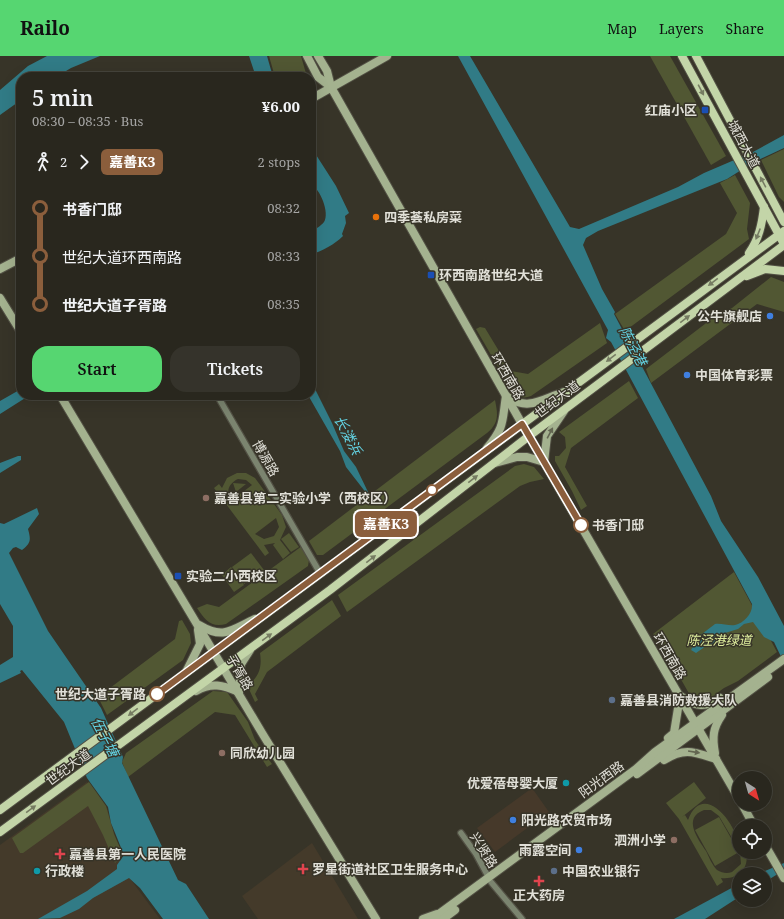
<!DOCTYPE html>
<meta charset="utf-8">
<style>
body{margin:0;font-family:"Noto Serif","Noto Sans SC",serif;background:#35332b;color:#f1f3f6;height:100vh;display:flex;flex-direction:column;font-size:15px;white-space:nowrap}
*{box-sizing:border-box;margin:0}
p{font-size:13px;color:#a5a5a4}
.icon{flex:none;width:22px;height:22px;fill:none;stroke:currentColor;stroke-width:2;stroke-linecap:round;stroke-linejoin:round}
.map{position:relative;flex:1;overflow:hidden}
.details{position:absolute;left:16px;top:16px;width:300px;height:328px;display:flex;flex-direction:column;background:#29271e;border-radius:16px;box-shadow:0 4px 16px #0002,0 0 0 1px #45443c}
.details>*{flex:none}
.badge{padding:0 8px;border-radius:6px;font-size:14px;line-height:26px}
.needle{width:26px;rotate:143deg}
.fabs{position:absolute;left:732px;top:715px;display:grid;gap:8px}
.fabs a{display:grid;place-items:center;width:40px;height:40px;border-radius:50%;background:#29271e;box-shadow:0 4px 16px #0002,0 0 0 1px #45443c;font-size:20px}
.map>.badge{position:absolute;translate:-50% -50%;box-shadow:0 0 0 2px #fff}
.legs{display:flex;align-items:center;gap:6px;height:44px;padding:0 16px;font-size:13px}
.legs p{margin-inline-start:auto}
.headline{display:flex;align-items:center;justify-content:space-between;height:68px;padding:0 16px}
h1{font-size:22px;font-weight:600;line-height:30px}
.button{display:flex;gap:8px;margin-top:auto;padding:8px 16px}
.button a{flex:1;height:46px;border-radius:16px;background:#56d671;color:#111;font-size:16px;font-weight:600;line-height:46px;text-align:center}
.button a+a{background:#35332b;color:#f1f3f6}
ul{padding:0 16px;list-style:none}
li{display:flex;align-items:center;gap:14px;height:48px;font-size:15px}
li i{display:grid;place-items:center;width:6px;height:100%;margin:0 5px;background:currentColor}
li i::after{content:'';width:10px;height:10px;margin:-5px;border:3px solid;border-radius:50%;background:#29271e}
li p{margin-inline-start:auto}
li:first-child i{background:linear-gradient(#0000 50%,currentColor 0)}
li:last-child i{background:linear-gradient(currentColor 50%,#0000 0)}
header{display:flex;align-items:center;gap:24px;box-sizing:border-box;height:56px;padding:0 20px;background:#56d671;color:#111}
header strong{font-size:19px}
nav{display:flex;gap:22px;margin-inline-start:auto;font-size:14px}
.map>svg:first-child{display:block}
</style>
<header>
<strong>Railo</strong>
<nav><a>Map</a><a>Layers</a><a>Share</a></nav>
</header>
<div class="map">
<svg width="784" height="863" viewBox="0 0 784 863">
<rect width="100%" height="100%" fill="#373428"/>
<path fill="#46392a" d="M 532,732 L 549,756 L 495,796 L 477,772 Z"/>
<g fill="#443a2a">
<path d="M 87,726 L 107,752 L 122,806 L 128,820 L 160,863 L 0,863 L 0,789 Z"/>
<path d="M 312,787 L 358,863 L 258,863 L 242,840 Z"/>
</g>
<g fill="#515733" fill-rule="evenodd">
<path d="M 269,0 L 301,0 L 307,21 L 275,21 Z"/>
<path d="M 650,0 L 670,0 L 726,100 L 711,109 Z"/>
<path d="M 784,93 L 784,146 L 779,141 L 761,104 Z"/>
<path d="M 735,119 L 750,147 L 747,173 L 749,183 L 625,275 L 615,258 L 726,178 L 737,157 L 720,127 Z"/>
<path d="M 771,221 L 784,226 L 784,256 L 757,248 L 651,327 L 646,313 L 718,258 L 732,252 Z"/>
<path d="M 600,267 L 607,287 L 531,340 C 523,343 518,341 512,335 L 476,273 L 480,271 L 485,272 L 511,315 L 528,318 Z"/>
<path d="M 629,325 L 638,342 L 571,392 L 565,411 L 587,450 L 581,454 L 572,435 L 555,405 L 555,400 L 559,400 L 566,392 L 565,381 L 559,376 Z"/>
<path d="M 495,344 C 498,359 499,367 487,377 L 323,499 L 317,499 L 309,485 Z"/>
<path d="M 524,408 L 534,411 L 544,423 L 530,426 L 520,430 L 347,556 L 338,539 L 515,410 Z"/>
<path d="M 237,417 L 246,417 L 255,422 L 282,459 L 286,471 L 280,484 L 290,497 L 283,503 L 273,489 L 275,487 L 264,489 L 269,497 L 265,500 L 214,432 L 219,428 L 222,432 L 227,422 ZM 238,423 L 246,424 L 252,429 L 231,445 C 225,436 229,427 238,423 ZM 276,462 L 279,471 L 274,480 L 264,483 L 255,478 Z"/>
<path d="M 233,427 L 246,428 L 236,436 Z"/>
<path d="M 289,477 L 299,491 L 291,496 L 281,483 Z"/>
<path d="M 302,490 L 309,504 L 308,510 L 226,568 C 211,572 205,564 197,552 L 207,548 L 219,551 Z"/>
<path d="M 251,497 L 264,514 L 244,528 L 232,511 Z"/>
<path d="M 231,511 L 244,529 L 234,536 L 222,519 Z"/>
<path d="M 734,516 L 777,596 L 738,625 L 724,632 L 709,643 L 697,645 L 691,641 L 670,604 L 654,581 L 653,578 Z"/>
<path d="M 332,544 L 341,560 L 267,616 L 255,638 L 258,644 L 255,646 L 247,629 C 260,621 262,610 260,597 Z"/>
<path d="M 182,564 L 190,578 L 191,587 L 183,604 L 107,659 L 98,641 L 175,583 L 179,565 Z"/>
<path d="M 213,635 L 227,636 L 248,666 L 255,684 L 272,708 L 267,711 L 235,659 L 215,656 L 128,721 L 122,706 L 126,697 Z"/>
<path d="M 89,726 L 106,750 L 114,778 L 123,799 L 115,807 L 103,779 L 88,750 L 23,797 L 20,797 L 12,782 Z"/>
<path d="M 694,726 L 706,742 L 682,761 L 685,759 L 688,764 C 703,723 739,769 739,794 L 719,760 L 711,754 L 704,754 C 682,762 698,783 706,795 C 709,801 712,809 717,814 C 722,817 727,818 732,816 L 741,808 L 740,796 L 746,796 C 750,813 737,824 721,822 L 723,826 L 717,830 L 679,763 L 666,747 Z"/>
<path d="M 719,761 L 739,796 L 715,810 L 695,774 Z"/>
</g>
<g fill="#317b86">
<path d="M 47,0 L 100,0 L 71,12 L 56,21 L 21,21 L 21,44 L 0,59 L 0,34 L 28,10 Z"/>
<path d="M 249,0 L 267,0 L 273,21 L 256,21 Z"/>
<path d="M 458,0 L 470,0 L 570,171 L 579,173 L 678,131 L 704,117 L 753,96 L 784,79 L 784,92 L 754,106 L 727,123 L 598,175 L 586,182 L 583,189 L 602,233 L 615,256 L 614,258 L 711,440 L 721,465 L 758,521 L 784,570 L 784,607 L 774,586 L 764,581 L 753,566 L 744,568 L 738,573 L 725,577 L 714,588 L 706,590 L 696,597 L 691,594 L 698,581 L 715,568 C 721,567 729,570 735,569 C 744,567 753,557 752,548 L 611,286 L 606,282 L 608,274 Z"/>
<path d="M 311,91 L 336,130 L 349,157 L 345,160 L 346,167 L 342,178 L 343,180 C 334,189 323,194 311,199 L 311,176 C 315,173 321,170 324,166 C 330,157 320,132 311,129 Z"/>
<path d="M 311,325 L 332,367 L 344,395 L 356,411 L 368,436 L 367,438 L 346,411 L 340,395 L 308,339 L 311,339 Z"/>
<path d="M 21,333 L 21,339 L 30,339 L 0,358 L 0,345 Z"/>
<path d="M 18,400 L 21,400 L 21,404 L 0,417 L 0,407 Z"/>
<path d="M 37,452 L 39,458 L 28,473 C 31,484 31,487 22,494 L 16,491 L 13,492 L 9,497 L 48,575 L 101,652 L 123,701 L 122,707 L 178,824 L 186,828 L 209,863 L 163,863 L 140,832 L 129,822 L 93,842 L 79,853 L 60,862 L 38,863 L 87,835 L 117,813 L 117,809 L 124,799 L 111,767 L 108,751 L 87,722 L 64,666 L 22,614 L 20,615 L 21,617 L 0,627 L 0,609 L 13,601 L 13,570 L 0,548 L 0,467 L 4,468 Z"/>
<path d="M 784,807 L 784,814 L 765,826 L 765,818 L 758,818 Z"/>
<path d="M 739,828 L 739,841 L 705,863 L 674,863 Z"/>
</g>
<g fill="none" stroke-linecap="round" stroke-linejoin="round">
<defs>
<g id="street">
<path d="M 217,339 L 320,517"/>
<path d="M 461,777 L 476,798 L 489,822"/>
<path d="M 491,826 L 522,863"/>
</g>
<g id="secondary">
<path d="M 307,0 L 318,21 L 331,31"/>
<path d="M 318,0 L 327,15 L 331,31 L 522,368 L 739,743"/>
<path d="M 311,43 L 387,0"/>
<path d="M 0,213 L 21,202"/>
<path d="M 0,242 L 21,276"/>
<path d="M 60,339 L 262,677 L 376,863"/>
<path d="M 506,340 C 528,356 542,343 564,336"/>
<path d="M 487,392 C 505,371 502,365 506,340"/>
<path d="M 544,406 L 547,380 L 564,355"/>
<path d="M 495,407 L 517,401 L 527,401 L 544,406"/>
<path d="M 199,569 C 224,584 231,574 255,563"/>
<path d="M 186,616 L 200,588 L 198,574"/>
<path d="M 196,635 C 211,626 223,629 239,636"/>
<path d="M 239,635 L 241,608 L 250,594"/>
<path d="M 682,641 C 696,651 706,652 720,642"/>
<path d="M 668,682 L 674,677 L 680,640"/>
<path d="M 715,697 C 712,681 713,672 722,659"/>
<path d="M 664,704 C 685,691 694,696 716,703"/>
<path d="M 637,718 L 768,621"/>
<path d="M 742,748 L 754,770"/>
<path d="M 765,789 L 784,822"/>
<path d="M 423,863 L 437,858"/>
<path d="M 432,863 L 636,713 L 655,696 L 784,603"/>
<path d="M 443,863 L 455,854"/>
</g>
<g id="primary">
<path d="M 682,0 L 784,188"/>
<path d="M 696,0 L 784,166"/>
<path d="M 749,197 C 759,183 762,168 764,151"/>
<path d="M 747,220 L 765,213 L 784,215"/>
<path d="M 0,754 L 784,175"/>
<path d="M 0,776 L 330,534 L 529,380 L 784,189"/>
</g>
</defs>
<use href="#street" stroke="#525044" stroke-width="8"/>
<use href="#secondary" stroke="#525044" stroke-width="10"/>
<use href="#primary" stroke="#525044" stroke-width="10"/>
<use href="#street" stroke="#7b846f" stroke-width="5.5"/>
<use href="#secondary" stroke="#a4b28f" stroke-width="8"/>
<use href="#primary" stroke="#c3d5a8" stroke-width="8"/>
</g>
<defs><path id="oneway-solid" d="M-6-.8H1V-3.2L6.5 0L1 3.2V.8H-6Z"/></defs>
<g fill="#767c62">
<use href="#oneway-solid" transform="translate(701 34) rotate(62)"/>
<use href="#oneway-solid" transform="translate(763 126) rotate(-118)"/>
<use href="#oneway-solid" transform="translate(758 178) rotate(112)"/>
<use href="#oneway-solid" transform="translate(713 226) rotate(143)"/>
<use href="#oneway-solid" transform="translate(685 263) rotate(-37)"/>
<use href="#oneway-solid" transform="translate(611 302) rotate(143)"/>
<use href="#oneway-solid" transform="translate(473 423) rotate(-38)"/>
<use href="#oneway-solid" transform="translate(371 503) rotate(-38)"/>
<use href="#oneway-solid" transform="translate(267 581) rotate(-36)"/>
<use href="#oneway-solid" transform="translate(133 656) rotate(143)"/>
<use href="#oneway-solid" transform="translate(31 753) rotate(-36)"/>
</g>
<g fill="#636651">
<use href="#oneway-solid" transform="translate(550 377) rotate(-62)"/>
<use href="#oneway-solid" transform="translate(694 696) rotate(9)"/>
</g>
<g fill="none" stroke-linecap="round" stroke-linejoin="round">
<defs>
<path id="line-1" d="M 157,638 L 522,368 L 581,469"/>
</defs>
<use href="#line-1" stroke="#fff" stroke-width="9"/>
<use href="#line-1" stroke="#8b5e3c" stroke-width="6"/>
</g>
<g fill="#1a4fb4" stroke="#373428" stroke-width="1.5">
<rect x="701" y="50" width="8" height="8" rx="2"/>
<rect x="427" y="215" width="8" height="8" rx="2"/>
<rect x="174" y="516" width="8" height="8" rx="2"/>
</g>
<circle fill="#e8710a" stroke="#373428" stroke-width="1.5" cx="376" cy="161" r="4"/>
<g fill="#3f7fe0" stroke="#373428" stroke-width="1.5">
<circle cx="770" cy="260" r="4"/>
<circle cx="687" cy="319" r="4"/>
<circle cx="513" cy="764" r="4"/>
<circle cx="579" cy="794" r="4"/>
</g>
<g fill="#fff" stroke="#8b5e3c" stroke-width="2">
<circle cx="432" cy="434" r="5"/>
<circle cx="581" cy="469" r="7"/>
<circle cx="157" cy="638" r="7"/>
</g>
<g fill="#8d6e63" stroke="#373428" stroke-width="1.5">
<circle cx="206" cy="442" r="4"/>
<circle cx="222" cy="697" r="4"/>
<circle cx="674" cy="784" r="4"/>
</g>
<g fill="#5c6f8a" stroke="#373428" stroke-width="1.5">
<circle cx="612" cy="644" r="4"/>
<circle cx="554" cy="815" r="4"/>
</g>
<g fill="#0f9aa8" stroke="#373428" stroke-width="1.5">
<circle cx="566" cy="727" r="4"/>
<circle cx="37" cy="815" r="4"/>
</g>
<g fill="#e0444e" stroke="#373428" stroke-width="1.5">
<path d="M58 792h4v4h4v4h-4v4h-4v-4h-4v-4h4z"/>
<path d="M301 807h4v4h4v4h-4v4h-4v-4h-4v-4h4z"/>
<path d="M537 819h4v4h4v4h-4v4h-4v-4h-4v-4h4z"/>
</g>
<g text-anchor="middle" stroke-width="3" stroke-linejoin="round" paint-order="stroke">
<g font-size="13" font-weight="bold" fill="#e1e0d8" stroke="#373428" text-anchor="start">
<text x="697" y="59" text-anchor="end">红庙小区</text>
<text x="384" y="166">四季荟私房菜</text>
<text x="439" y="224">环西南路世纪大道</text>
<text x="762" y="265" text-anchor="end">公牛旗舰店</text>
<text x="695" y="324">中国体育彩票</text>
<text x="214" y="447">嘉善县第二实验小学（西校区）</text>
<text x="186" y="525">实验二小西校区</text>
<text x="620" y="649">嘉善县消防救援大队</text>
<text x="230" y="702">同欣幼儿园</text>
<text x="558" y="732" text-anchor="end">优爱蓓母婴大厦</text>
<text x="521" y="769">阳光路农贸市场</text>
<text x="666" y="789" text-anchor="end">泗洲小学</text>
<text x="571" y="799" text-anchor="end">雨露空间</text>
<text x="69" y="803">嘉善县第一人民医院</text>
<text x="312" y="818">罗星街道社区卫生服务中心</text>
<text x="45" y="820">行政楼</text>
<text x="562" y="820">中国农业银行</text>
<text x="539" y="844" text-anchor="middle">正大药房</text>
</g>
<g font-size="13" fill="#e1e0d8" stroke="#373428">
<text transform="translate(744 88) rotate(62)" y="5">城西大道</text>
<text transform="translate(508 320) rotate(60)" y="5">环西南路</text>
<text transform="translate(557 343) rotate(-37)" y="5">世纪大道</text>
<text transform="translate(266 402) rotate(60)" y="5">博源路</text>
<text transform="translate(670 600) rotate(60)" y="5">环西南路</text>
<text transform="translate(240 616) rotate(59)" y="5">子胥路</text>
<text transform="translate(68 711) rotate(-36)" y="5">世纪大道</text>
<text transform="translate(601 723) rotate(-36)" y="5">阳光西路</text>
<text transform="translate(484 794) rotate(58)" y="5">兴贤路</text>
</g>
<g font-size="13" font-weight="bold" fill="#e1e0d8" stroke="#373428" text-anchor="start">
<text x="592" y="474">书香门邸</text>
<text x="146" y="643" text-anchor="end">世纪大道子胥路</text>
</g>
<g font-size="13" font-style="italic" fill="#deed9d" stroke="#373428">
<text x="719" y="589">陈泾港绿道</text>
</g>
<g font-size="14" font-style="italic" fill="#63d3e3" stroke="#373428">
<text transform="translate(633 290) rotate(62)" y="5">陈泾港</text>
<text transform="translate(348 379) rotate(62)" y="5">长溇浜</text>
<text transform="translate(105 681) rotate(62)" y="5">伍子塘</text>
</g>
</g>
</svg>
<div class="fabs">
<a><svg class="needle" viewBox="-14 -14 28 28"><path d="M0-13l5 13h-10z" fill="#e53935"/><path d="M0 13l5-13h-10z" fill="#a5a5a4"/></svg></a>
<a><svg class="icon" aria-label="locate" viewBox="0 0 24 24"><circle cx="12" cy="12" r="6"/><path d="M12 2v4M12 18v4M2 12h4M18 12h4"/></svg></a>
<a><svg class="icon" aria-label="layers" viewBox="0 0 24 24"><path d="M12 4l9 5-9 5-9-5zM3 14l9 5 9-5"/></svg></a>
</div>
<b class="badge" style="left:386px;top:468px;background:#8b5e3c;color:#fff">嘉善K3</b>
<section class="details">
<div class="headline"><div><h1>5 min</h1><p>08:30 – 08:35 · Bus</p></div><b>¥6.00</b></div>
<div class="legs"><svg class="icon" aria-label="walk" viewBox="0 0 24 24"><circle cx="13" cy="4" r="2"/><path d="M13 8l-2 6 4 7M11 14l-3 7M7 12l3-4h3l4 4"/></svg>2<svg class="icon" aria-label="forward" viewBox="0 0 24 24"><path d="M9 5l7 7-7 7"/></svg><b class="badge" style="background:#8b5e3c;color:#fff">嘉善K3</b><p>2 stops</p></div>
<ul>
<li><i style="color:#8b5e3c"></i><b>书香门邸</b><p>08:32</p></li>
<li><i style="color:#8b5e3c"></i><span>世纪大道环西南路</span><p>08:33</p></li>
<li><i style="color:#8b5e3c"></i><b>世纪大道子胥路</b><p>08:35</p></li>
</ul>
<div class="button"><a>Start</a><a>Tickets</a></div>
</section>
</div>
